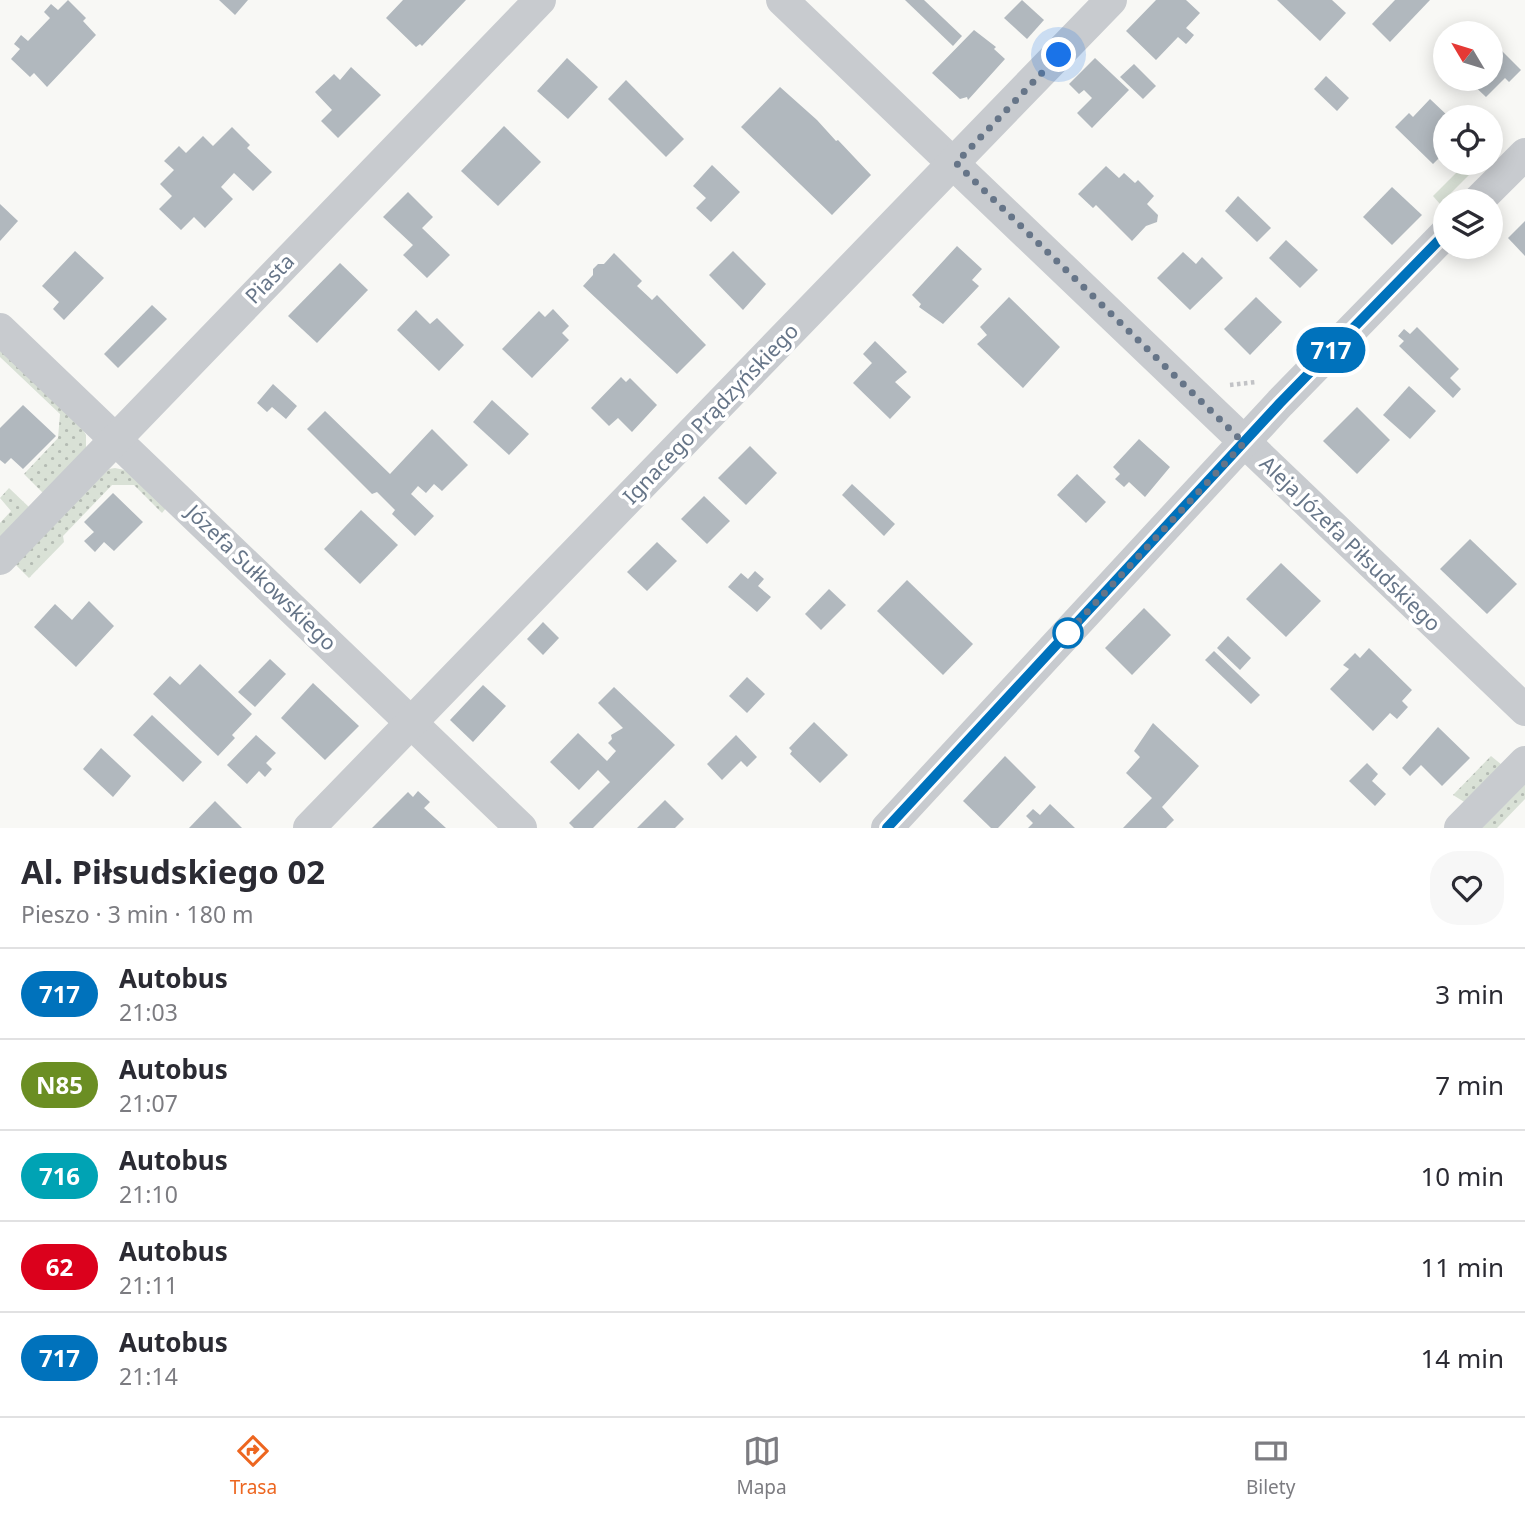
<!DOCTYPE html>
<html lang="pl">
<meta charset="utf-8">
<style>
body{margin:0;font-family:"Noto Sans",sans-serif;background:#f7f7f7;color:#2b2b33;height:100vh;display:flex;flex-direction:column;font-size:26px;white-space:nowrap}
*{box-sizing:border-box;margin:0}
p{font-size:23px;color:#7c7c81}
.icon{flex:none;width:38px;height:38px;fill:none;stroke:currentColor;stroke-width:2;stroke-linecap:round;stroke-linejoin:round}
.map{position:relative;height:828px;overflow:hidden}
.panel{display:flex;flex-direction:column;background:#fff;flex:1}
.panel>*{flex:none}
.badge{padding:0 14px;border-radius:23px;font-size:24px;line-height:46px}
.needle{width:46px;rotate:308deg}
.controls{position:absolute;left:1433px;top:21px;display:grid;gap:14px}
.controls a{display:grid;place-items:center;width:70px;height:70px;border-radius:50%;background:#fff;box-shadow:0 4px 18px #0003;font-size:35px}
.you{position:absolute;width:35px;height:35px;margin:-18px;border:5px solid #fff;border-radius:50%;background:#1a73e8;box-shadow:0 0 0 10px #1a73e833}
.map>.badge{position:absolute;translate:-50% -50%;box-shadow:0 0 0 4px #fff}
.round{display:grid;place-items:center;flex:none;width:74px;height:74px;border-radius:28px;background:#f7f7f7}
.overview{display:flex;align-items:center;justify-content:space-between;height:119px;padding:0 21px}
h1{font-size:33px;font-weight:700;line-height:52px}
ul{padding:0;list-style:none}
li{display:flex;align-items:center;gap:21px;height:91px;padding:0 21px;border-top:2px solid #e1e1e2}
li div{flex:1}
li b{display:block;font-size:26px}
li em{font-style:normal}
li .badge{min-width:77px;font-weight:700;text-align:center}
.tabs{display:flex;justify-content:space-around;align-items:center;height:98px;border-top:2px solid #e1e1e2;background:#fff;font-size:19px;color:#7c7c81}
.tabs a{display:grid;justify-items:center;gap:4px}
.tabs .on{color:#ed6620}
.map>svg:first-child{display:block}
</style>
<div class="map">
<svg width="1525" height="828" viewBox="0 0 1525 828">
<defs>
<pattern id="grass-dots" width="8" height="8" patternUnits="userSpaceOnUse" patternTransform="scale(1.75)"><rect width="8" height="8" fill="#d9e1d6"/><path d="M2 2h.1M6 6h.1" fill="none" stroke="#b4bbb3" stroke-width="1.8" stroke-linecap="round"/></pattern>
</defs>
<rect width="100%" height="100%" fill="#f8f8f5"/>
<g fill="url(#grass-dots)">
<path d="M 0,348 L 81,426 L 86,435 L 86,450 L 44,494 L 24,474 L 58,438 L 60,414 L 0,357 Z"/>
<path d="M 115,468 L 129,471 L 167,507 L 162,513 L 134,485 L 112,485 L 63,536 L 64,542 L 29,578 L 15,564 L 109,469 Z"/>
<path d="M 9,488 L 30,508 L 0,540 L 0,523 L 11,511 L 0,498 Z"/>
<path d="M 1491,756 L 1502,765 L 1466,803 L 1453,795 Z"/>
<path d="M 1525,784 L 1525,799 L 1497,828 L 1482,828 Z"/>
</g>
<path fill="#d9e1d6" d="M 1466,163 L 1481,163 L 1440,204 L 1433,196 Z"/>
<g fill="#b1b8be">
<path d="M 68,0 L 86,18 L 83,21 L 96,35 L 47,87 L 34,73 L 30,77 L 11,59 L 20,49 L 14,44 L 21,35 L 28,41 L 50,18 L 44,12 L 51,4 L 58,10 Z"/>
<path d="M 219,0 L 248,0 L 235,15 Z"/>
<path d="M 403,0 L 466,0 L 422,46 L 420,44 L 416,47 L 386,18 Z"/>
<path d="M 905,0 L 924,0 L 962,36 L 953,46 Z"/>
<path d="M 1022,0 L 1044,20 L 1027,39 L 1004,18 Z"/>
<path d="M 1156,0 L 1186,0 L 1200,13 L 1186,28 L 1194,35 L 1189,41 L 1186,44 L 1178,37 L 1156,60 L 1126,31 Z"/>
<path d="M 1277,0 L 1332,0 L 1346,13 L 1320,41 Z"/>
<path d="M 1395,0 L 1430,0 L 1390,42 L 1372,24 Z"/>
<path d="M 974,30 L 996,47 L 994,49 L 1005,59 L 968,100 L 967,97 L 960,99 L 932,73 Z"/>
<path d="M 1491,40 L 1521,70 L 1509,82 L 1505,78 L 1486,97 L 1467,79 L 1491,79 Z"/>
<path d="M 567,58 L 598,87 L 568,119 L 537,91 Z"/>
<path d="M 1095,58 L 1129,90 L 1092,128 L 1077,113 L 1092,98 L 1084,90 L 1079,94 L 1069,84 Z"/>
<path d="M 1134,64 L 1156,86 L 1143,99 L 1120,77 Z"/>
<path d="M 351,67 L 381,95 L 338,138 L 321,121 L 332,110 L 315,92 L 334,74 L 340,80 Z"/>
<path d="M 1326,76 L 1349,98 L 1337,111 L 1314,89 Z"/>
<path d="M 626,80 L 684,139 L 666,157 L 608,99 Z"/>
<path d="M 780,87 L 817,120 L 836,141 L 838,140 L 871,175 L 832,215 L 741,127 Z"/>
<path d="M 1430,99 L 1449,117 L 1446,117 L 1446,151 L 1433,164 L 1395,127 L 1409,113 L 1413,117 Z"/>
<path d="M 504,126 L 541,162 L 498,206 L 461,171 Z"/>
<path d="M 232,127 L 250,145 L 247,148 L 272,172 L 253,191 L 234,173 L 221,187 L 233,199 L 205,228 L 194,217 L 181,230 L 159,209 L 172,196 L 160,184 L 174,170 L 164,161 L 179,146 L 186,153 L 203,136 L 213,146 Z"/>
<path d="M 712,165 L 740,192 L 711,222 L 696,208 L 706,198 L 693,186 Z"/>
<path d="M 1106,166 L 1119,178 L 1124,173 L 1135,183 L 1138,180 L 1154,196 L 1147,204 L 1158,215 L 1157,222 L 1146,226 L 1132,241 L 1096,205 L 1093,208 L 1078,194 Z"/>
<path d="M 1392,187 L 1422,215 L 1392,245 L 1363,217 Z"/>
<path d="M 408,192 L 433,217 L 422,228 L 450,255 L 427,278 L 403,255 L 413,245 L 383,217 Z"/>
<path d="M 1238,196 L 1271,228 L 1257,242 L 1225,211 Z"/>
<path d="M 0,204 L 18,221 L 0,241 Z"/>
<path d="M 1525,221 L 1525,256 L 1508,238 Z"/>
<path d="M 1286,240 L 1318,270 L 1300,288 L 1269,258 Z"/>
<path d="M 957,246 L 982,269 L 972,280 L 979,286 L 943,324 L 919,307 L 921,304 L 912,295 Z"/>
<path d="M 75,251 L 104,278 L 64,320 L 53,309 L 59,302 L 42,286 Z"/>
<path d="M 733,251 L 766,284 L 743,310 L 709,275 Z"/>
<path d="M 1183,252 L 1196,264 L 1202,257 L 1223,278 L 1190,310 L 1157,278 Z"/>
<path d="M 614,253 L 642,281 L 637,286 L 652,300 L 657,295 L 706,345 L 677,374 L 583,286 L 593,275 L 593,269 L 598,264 L 604,264 Z"/>
<path d="M 340,263 L 368,290 L 317,343 L 288,316 Z"/>
<path d="M 1009,297 L 1060,347 L 1023,388 L 977,344 L 987,335 L 980,327 Z"/>
<path d="M 1256,297 L 1282,322 L 1250,355 L 1224,329 Z"/>
<path d="M 152,305 L 167,319 L 118,368 L 104,354 Z"/>
<path d="M 553,309 L 569,326 L 562,333 L 569,340 L 532,378 L 502,349 L 539,311 L 545,317 Z"/>
<path d="M 416,310 L 430,324 L 437,318 L 464,345 L 439,371 L 397,330 Z"/>
<path d="M 1417,327 L 1459,369 L 1450,378 L 1461,389 L 1453,398 L 1399,346 L 1404,341 L 1398,336 L 1404,329 L 1410,334 Z"/>
<path d="M 875,341 L 907,372 L 895,382 L 911,397 L 890,419 L 853,383 L 872,363 L 863,354 Z"/>
<path d="M 621,377 L 626,382 L 630,378 L 657,405 L 632,432 L 618,418 L 609,426 L 591,408 Z"/>
<path d="M 273,384 L 297,406 L 286,419 L 272,407 L 267,412 L 257,403 Z"/>
<path d="M 1409,386 L 1436,411 L 1410,439 L 1383,415 Z"/>
<path d="M 492,400 L 529,434 L 509,455 L 473,422 Z"/>
<path d="M 23,405 L 56,436 L 23,469 L 11,458 L 5,464 L 0,460 L 0,428 Z"/>
<path d="M 1357,407 L 1390,440 L 1357,474 L 1323,441 Z"/>
<path d="M 325,411 L 390,474 L 432,429 L 468,465 L 442,491 L 434,484 L 426,493 L 418,486 L 411,494 L 434,516 L 415,536 L 392,514 L 395,510 L 377,492 L 372,494 L 307,429 Z"/>
<path d="M 1139,439 L 1170,467 L 1145,497 L 1129,482 L 1124,487 L 1115,479 L 1120,474 L 1113,467 Z"/>
<path d="M 750,446 L 777,473 L 746,505 L 718,478 Z"/>
<path d="M 1077,474 L 1106,502 L 1086,523 L 1057,495 Z"/>
<path d="M 852,484 L 895,524 L 884,536 L 842,495 Z"/>
<path d="M 113,493 L 143,522 L 114,551 L 104,542 L 95,552 L 84,541 L 94,532 L 84,522 Z"/>
<path d="M 704,496 L 730,521 L 707,544 L 681,519 Z"/>
<path d="M 361,510 L 398,545 L 360,584 L 324,549 Z"/>
<path d="M 1470,539 L 1517,584 L 1487,614 L 1440,569 Z"/>
<path d="M 657,542 L 677,561 L 647,591 L 627,572 Z"/>
<path d="M 1281,563 L 1321,601 L 1286,637 L 1246,599 Z"/>
<path d="M 755,571 L 764,579 L 758,586 L 771,597 L 757,612 L 728,587 L 741,573 L 748,579 Z"/>
<path d="M 907,580 L 973,644 L 943,675 L 877,611 Z"/>
<path d="M 829,589 L 846,605 L 821,630 L 805,614 Z"/>
<path d="M 89,601 L 114,626 L 76,667 L 34,627 L 55,604 L 72,620 Z"/>
<path d="M 1144,608 L 1171,635 L 1132,675 L 1105,648 Z"/>
<path d="M 543,622 L 559,638 L 543,655 L 527,639 Z"/>
<path d="M 1228,636 L 1251,658 L 1240,670 L 1217,648 Z"/>
<path d="M 1369,648 L 1412,690 L 1402,701 L 1408,707 L 1397,719 L 1390,713 L 1373,731 L 1330,689 L 1349,669 L 1343,665 L 1355,653 L 1360,658 Z"/>
<path d="M 1214,651 L 1260,695 L 1251,704 L 1205,660 Z"/>
<path d="M 270,659 L 286,674 L 255,707 L 238,692 Z"/>
<path d="M 200,664 L 252,714 L 232,735 L 235,738 L 218,756 L 153,694 L 170,676 L 180,685 Z"/>
<path d="M 747,677 L 765,694 L 747,713 L 729,696 Z"/>
<path d="M 313,683 L 359,726 L 325,760 L 281,718 Z"/>
<path d="M 483,685 L 506,706 L 473,742 L 450,720 Z"/>
<path d="M 614,687 L 675,745 L 593,828 L 574,828 L 569,823 L 610,782 L 598,770 L 579,790 L 550,762 L 578,733 L 607,761 L 616,751 L 608,743 L 612,739 L 611,735 L 623,728 L 598,703 Z"/>
<path d="M 152,715 L 202,762 L 183,782 L 133,735 Z"/>
<path d="M 814,722 L 848,755 L 820,783 L 790,754 L 792,751 L 789,748 Z"/>
<path d="M 1153,723 L 1199,766 L 1162,807 L 1174,820 L 1166,828 L 1123,828 L 1152,798 L 1126,773 L 1140,757 L 1134,751 Z"/>
<path d="M 1438,727 L 1470,758 L 1442,786 L 1421,765 L 1410,776 L 1402,768 Z"/>
<path d="M 256,735 L 276,753 L 266,763 L 272,769 L 265,777 L 259,771 L 247,784 L 227,765 Z"/>
<path d="M 736,735 L 757,757 L 747,767 L 741,761 L 722,780 L 707,764 Z"/>
<path d="M 101,748 L 131,776 L 113,797 L 83,769 Z"/>
<path d="M 1005,756 L 1036,787 L 998,828 L 991,828 L 963,801 Z"/>
<path d="M 1367,763 L 1378,774 L 1372,781 L 1386,794 L 1375,806 L 1349,781 Z"/>
<path d="M 418,791 L 430,802 L 424,808 L 446,828 L 372,828 L 408,792 L 413,797 Z"/>
<path d="M 665,800 L 684,819 L 675,828 L 637,828 Z"/>
<path d="M 215,801 L 242,828 L 189,828 Z"/>
<path d="M 1050,804 L 1075,828 L 1028,828 L 1033,823 L 1026,816 L 1033,809 L 1040,815 Z"/>
</g>
<g fill="none" stroke-linecap="round" stroke-linejoin="round">
<path stroke="#c2c3c6" stroke-width="4.5" stroke-dasharray="3.5 3.5" stroke-linecap="butt" d="M 1230,385 L 1256,382"/>
<g stroke="#c8cbcf" stroke-width="32">
<path d="M 782,0 L 1525,710"/>
<path d="M 1478,201 L 1525,154"/>
<path d="M 0,329 L 521,828"/>
<path d="M 0,559 L 540,0"/>
<path d="M 309,828 L 1111,0"/>
<path d="M 887,828 L 1280,403 L 1446,233"/>
<path d="M 1460,828 L 1525,762"/>
</g>
</g>
<g fill="none" stroke-linecap="round" stroke-linejoin="round">
<defs>
<path id="line" d="M 887,828 L 1280,403 L 1446,233"/>
</defs>
<use href="#line" stroke="#fff" stroke-width="16"/>
<use href="#line" stroke="#0072bc" stroke-width="10"/>
<path stroke="#667588" stroke-width="7" stroke-dasharray="0 12.6" d="M 1059,55 L 956,163 L 1244,443 L 1061,640 L 1068,633"/>
</g>
<circle fill="#fff" stroke="#0072bc" stroke-width="3.5" cx="1068" cy="633" r="14"/>
<g text-anchor="middle" stroke-width="7" stroke-linejoin="round" paint-order="stroke">
<g font-size="21" fill="#667588" stroke="#fff">
<text transform="translate(270 279) rotate(-46)" y="7">Piasta</text>
<text transform="translate(711 414) rotate(-46)" y="7">Ignacego Prądzyńskiego</text>
<text transform="translate(1350 544) rotate(44)" y="7">Aleja Józefa Piłsudskiego</text>
<text transform="translate(261 578) rotate(44)" y="7">Józefa Sułkowskiego</text>
</g>
</g>
</svg>
<div class="controls">
<a><svg class="needle" viewBox="-14 -14 28 28"><path d="M0-13l5 13h-10z" fill="#e53935"/><path d="M0 13l5-13h-10z" fill="#7c7c81"/></svg></a>
<a><svg class="icon" aria-label="locate" viewBox="0 0 24 24"><circle cx="12" cy="12" r="6"/><path d="M12 2v4M12 18v4M2 12h4M18 12h4"/></svg></a>
<a><svg class="icon" aria-label="layers" viewBox="0 0 24 24"><path d="M12 4l9 5-9 5-9-5zM3 14l9 5 9-5"/></svg></a>
</div>
<div class="you" style="left:1059px;top:55px"></div>
<b class="badge" style="left:1331px;top:350px;background:#0072bc;color:#fff">717</b>
</div>
<section class="panel">
<div class="overview"><div><h1>Al. Piłsudskiego 02</h1><p>Pieszo · 3 min · 180 m</p></div><a class="round"><svg class="icon" aria-label="heart" viewBox="0 0 24 24"><path d="M12 20l-8-8c-3-5 5-10 8-4 3-6 11-1 8 4z"/></svg></a></div>
<ul>
<li><span class="badge" style="background:#0072bc;color:#fff">717</span><div><b>Autobus</b><p>21:03</p></div><em>3 min</em></li>
<li><span class="badge" style="background:#6b8e23;color:#fff">N85</span><div><b>Autobus</b><p>21:07</p></div><em>7 min</em></li>
<li><span class="badge" style="background:#00a3b4;color:#fff">716</span><div><b>Autobus</b><p>21:10</p></div><em>10 min</em></li>
<li><span class="badge" style="background:#db011c;color:#fff">62</span><div><b>Autobus</b><p>21:11</p></div><em>11 min</em></li>
<li><span class="badge" style="background:#0072bc;color:#fff">717</span><div><b>Autobus</b><p>21:14</p></div><em>14 min</em></li>
</ul>
</section>
<nav class="tabs">
<a class="on"><svg class="icon" aria-label="directions" viewBox="0 0 24 24"><path d="M12 3l9 9-9 9-9-9zM9 14v-3h6M13 9l2 2-2 2"/></svg>Trasa</a>
<a><svg class="icon" aria-label="map" viewBox="0 0 24 24"><path d="M3 6l6-2 6 2 6-2v14l-6 2-6-2-6 2zM9 4v14M15 6v14"/></svg>Mapa</a>
<a><svg class="icon" aria-label="tickets" viewBox="0 0 24 24"><path d="M3 7h18v10H3zM15 7v10"/></svg>Bilety</a>
</nav>
